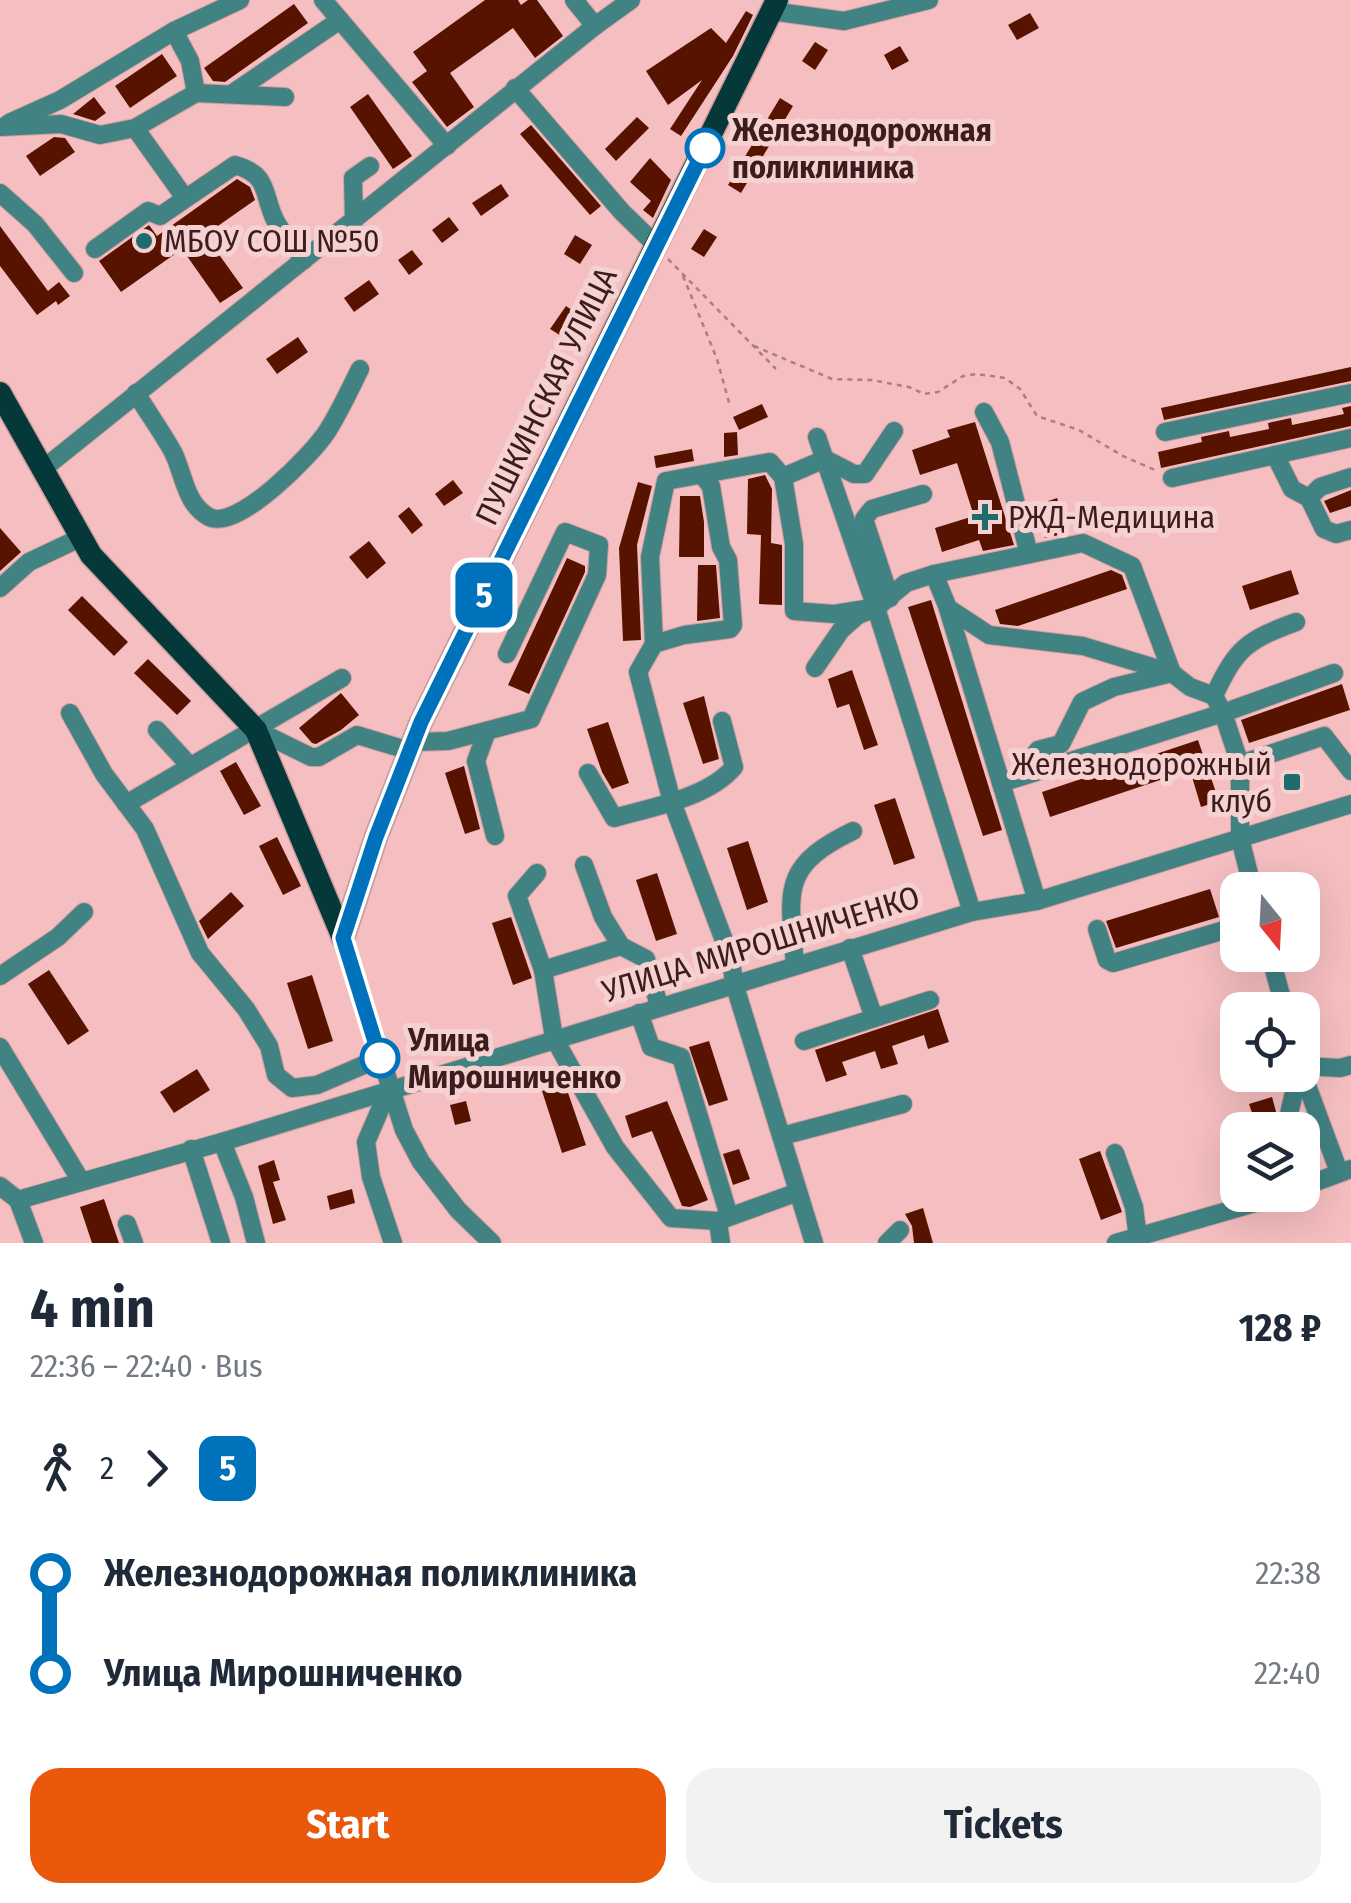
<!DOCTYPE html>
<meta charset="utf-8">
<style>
body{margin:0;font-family:"Fira Sans Condensed",sans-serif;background:#f2f2f3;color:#1f2937;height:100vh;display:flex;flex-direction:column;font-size:38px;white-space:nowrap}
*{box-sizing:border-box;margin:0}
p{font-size:32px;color:#747a83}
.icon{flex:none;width:55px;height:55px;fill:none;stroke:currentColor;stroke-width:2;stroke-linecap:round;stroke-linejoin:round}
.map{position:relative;height:1243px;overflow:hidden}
.details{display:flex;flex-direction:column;background:#fff;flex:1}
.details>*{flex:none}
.badge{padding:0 20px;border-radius:15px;font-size:35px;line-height:65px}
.needle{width:65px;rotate:162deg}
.buttons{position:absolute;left:1220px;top:872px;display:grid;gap:20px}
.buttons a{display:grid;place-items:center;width:100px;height:100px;border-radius:20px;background:#fff;box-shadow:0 10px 40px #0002;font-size:50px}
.map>.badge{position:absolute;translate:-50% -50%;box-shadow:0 0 0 5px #fff}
.legs{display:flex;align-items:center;gap:15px;height:110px;padding:0 30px;font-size:32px}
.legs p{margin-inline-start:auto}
.summary{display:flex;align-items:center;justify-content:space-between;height:170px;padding:0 30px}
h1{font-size:55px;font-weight:700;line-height:75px}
.cta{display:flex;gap:20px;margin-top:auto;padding:20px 30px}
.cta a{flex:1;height:115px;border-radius:30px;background:#ea580c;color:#fff;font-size:40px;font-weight:700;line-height:115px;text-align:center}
.cta a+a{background:#f2f2f3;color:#1f2937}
ul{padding:0 30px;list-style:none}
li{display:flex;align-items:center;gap:35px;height:100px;font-size:38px}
li i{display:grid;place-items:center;width:15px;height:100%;margin:0 12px;background:currentColor}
li i::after{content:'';width:25px;height:25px;margin:-12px;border:8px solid;border-radius:50%;background:#fff}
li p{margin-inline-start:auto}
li:first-child i{background:linear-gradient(#0000 50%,currentColor 0)}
li:last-child i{background:linear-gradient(currentColor 50%,#0000 0)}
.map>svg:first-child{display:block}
</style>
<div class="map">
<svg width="1351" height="1243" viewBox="0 0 1351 1243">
<rect width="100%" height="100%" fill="#f5bec0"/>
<g fill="#581300">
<path d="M 485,0 L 518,0 L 521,5 L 528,0 L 537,0 L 563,36 L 535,58 L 513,28 L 450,73 L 474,107 L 447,127 L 412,82 L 427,71 L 413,52 Z"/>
<path d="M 294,4 L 308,23 L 225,82 L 213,81 L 204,68 Z"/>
<path d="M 746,11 L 753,15 L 733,56 L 681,136 L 670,129 L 702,80 L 668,105 L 646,71 L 711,28 L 726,43 Z"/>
<path d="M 1030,13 L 1039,28 L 1017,40 L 1008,25 Z"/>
<path d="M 815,42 L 828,50 L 815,70 L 802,61 Z"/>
<path d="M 900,46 L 909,61 L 892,70 L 884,55 Z"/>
<path d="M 162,54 L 177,76 L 130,108 L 115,86 Z"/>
<path d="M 368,94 L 412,156 L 393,169 L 350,107 Z"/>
<path d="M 94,97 L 106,113 L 95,121 L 73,114 Z"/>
<path d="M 780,98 L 793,106 L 741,193 L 728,185 Z"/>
<path d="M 637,117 L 649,128 L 616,161 L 605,149 Z"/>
<path d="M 531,125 L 601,206 L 590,215 L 520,134 Z"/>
<path d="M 54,137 L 65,138 L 75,152 L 40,176 L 26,156 Z"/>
<path d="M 650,158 L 671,180 L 653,218 L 643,210 L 651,201 L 630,182 Z"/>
<path d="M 237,179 L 250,187 L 255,200 L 205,235 L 243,288 L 220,303 L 182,249 L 121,292 L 99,261 L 149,225 L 157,236 Z"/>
<path d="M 501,184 L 509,196 L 481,216 L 472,203 Z"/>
<path d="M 449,217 L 459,230 L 442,243 L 432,230 Z"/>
<path d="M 0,226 L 48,291 L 59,282 L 70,296 L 58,305 L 56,301 L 37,315 L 0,266 Z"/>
<path d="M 704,229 L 717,237 L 704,257 L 691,249 Z"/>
<path d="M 575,235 L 592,245 L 580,264 L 564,254 Z"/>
<path d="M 412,250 L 423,264 L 409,275 L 398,260 Z"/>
<path d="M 369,280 L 379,294 L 354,312 L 344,298 Z"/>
<path d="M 566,306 L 578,314 L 563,337 L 550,329 Z"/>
<path d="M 298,337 L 308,352 L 277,374 L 266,359 Z"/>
<path d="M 1351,367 L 1351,381 L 1164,420 L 1161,408 Z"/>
<path d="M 762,404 L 768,417 L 739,430 L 733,417 Z"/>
<path d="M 1351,406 L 1351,426 L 1161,468 L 1158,452 L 1202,442 L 1201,437 L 1229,431 L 1230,437 L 1269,429 L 1268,423 L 1291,418 L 1292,425 L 1344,414 L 1342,408 Z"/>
<path d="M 975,422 L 1014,545 L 983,551 L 979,540 L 942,552 L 935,528 L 974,516 L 957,463 L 920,475 L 912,450 L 950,437 L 947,430 Z"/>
<path d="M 737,432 L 738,455 L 724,457 L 724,433 Z"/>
<path d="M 692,449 L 694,461 L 656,468 L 654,456 Z"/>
<path d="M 765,475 L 772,489 L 771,543 L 782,545 L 782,605 L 759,604 L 761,535 L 747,534 L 748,479 Z"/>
<path d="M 453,480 L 463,493 L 444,506 L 435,494 Z"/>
<path d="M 638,482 L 652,486 L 637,545 L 641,640 L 623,641 L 619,548 Z"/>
<path d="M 1351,490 L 1351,506 L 1330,513 L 1324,501 Z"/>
<path d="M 680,496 L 700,496 L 704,522 L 704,557 L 679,557 Z"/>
<path d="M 1057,498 L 1068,533 L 1045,538 L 1034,506 Z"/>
<path d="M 409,507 L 423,525 L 412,534 L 398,516 Z"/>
<path d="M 0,528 L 21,552 L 0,571 Z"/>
<path d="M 369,541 L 386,563 L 367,579 L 349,557 Z"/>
<path d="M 567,558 L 585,566 L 585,572 L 529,694 L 508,685 Z"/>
<path d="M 698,565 L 716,565 L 720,618 L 697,621 Z"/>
<path d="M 1111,570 L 1122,575 L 1127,589 L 1018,626 L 1000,624 L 995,610 Z"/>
<path d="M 1291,570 L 1299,594 L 1250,610 L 1242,586 Z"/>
<path d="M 82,596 L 128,642 L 114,656 L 68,610 Z"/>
<path d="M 931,600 L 1002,830 L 983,836 L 908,607 Z"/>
<path d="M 148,659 L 191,701 L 177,715 L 134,673 Z"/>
<path d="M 852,670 L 878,745 L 864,750 L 849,704 L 837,708 L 828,679 Z"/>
<path d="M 1342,684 L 1350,710 L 1249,743 L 1241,720 Z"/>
<path d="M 341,693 L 359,715 L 341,730 L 316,744 L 312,743 L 299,728 Z"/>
<path d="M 704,696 L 719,759 L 703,764 L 683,703 Z"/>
<path d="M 608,722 L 629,783 L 612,789 L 602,772 L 587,729 Z"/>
<path d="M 1198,740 L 1219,801 L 1201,807 L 1190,770 L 1050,817 L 1042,792 Z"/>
<path d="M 236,762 L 261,806 L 244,815 L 220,771 Z"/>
<path d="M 464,766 L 480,829 L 465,834 L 445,773 Z"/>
<path d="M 895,798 L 915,858 L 894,865 L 874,805 Z"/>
<path d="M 277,837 L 301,886 L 283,895 L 259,846 Z"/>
<path d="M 748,841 L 768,902 L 747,910 L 727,848 Z"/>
<path d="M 657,873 L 677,934 L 656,941 L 636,880 Z"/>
<path d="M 1210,889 L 1219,917 L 1116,948 L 1106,921 Z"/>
<path d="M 231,892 L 244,906 L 208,939 L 199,921 Z"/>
<path d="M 511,917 L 532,978 L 513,985 L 492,923 Z"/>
<path d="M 49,970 L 89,1031 L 68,1045 L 28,984 Z"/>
<path d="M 312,975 L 333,1041 L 308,1049 L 287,983 Z"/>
<path d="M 938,1009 L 949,1042 L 928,1049 L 924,1035 L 892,1046 L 898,1064 L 881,1069 L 875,1051 L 842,1062 L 847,1075 L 826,1082 L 815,1050 Z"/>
<path d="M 709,1041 L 728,1100 L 709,1106 L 689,1047 Z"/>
<path d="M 197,1069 L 210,1090 L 174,1113 L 160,1092 Z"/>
<path d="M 565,1084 L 586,1145 L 562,1153 L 542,1091 Z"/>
<path d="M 1272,1097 L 1281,1130 L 1258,1130 L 1249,1104 Z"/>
<path d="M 466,1101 L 471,1121 L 455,1125 L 450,1105 Z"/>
<path d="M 667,1101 L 708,1200 L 690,1207 L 682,1206 L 652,1131 L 632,1138 L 625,1116 Z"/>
<path d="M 739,1149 L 750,1179 L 733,1185 L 723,1154 Z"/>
<path d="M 1100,1151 L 1122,1212 L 1101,1220 L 1079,1159 Z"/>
<path d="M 274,1160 L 280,1180 L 273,1182 L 286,1220 L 273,1224 L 258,1166 Z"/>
<path d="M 352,1189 L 355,1203 L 330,1210 L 327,1196 Z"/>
<path d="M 104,1199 L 119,1243 L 92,1243 L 80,1207 Z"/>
<path d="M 923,1208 L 933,1243 L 914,1243 L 912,1226 L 905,1214 Z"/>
</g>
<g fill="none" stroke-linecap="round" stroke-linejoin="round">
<defs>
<g id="minor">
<path d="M 323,0 L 447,146"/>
<path d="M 771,11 L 844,21 L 929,0"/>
<path d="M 595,26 L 631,0"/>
<path d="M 174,31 L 190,61 L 196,93"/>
<path d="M 515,88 L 622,212 L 657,246"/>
<path d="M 233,93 L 340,20"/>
<path d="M 9,123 L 60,100 L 174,31 L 240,0"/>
<path d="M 0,127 L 61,124 L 100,135 L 135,128 L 196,93 L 285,97"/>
<path d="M 135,128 L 185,198"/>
<path d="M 0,193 L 35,224 L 74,273"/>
<path d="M 354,221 L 353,178 L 370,166"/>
<path d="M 95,249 L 148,211 L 160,216 L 235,165 C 270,175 262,193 275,220 C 282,234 295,247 304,260"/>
<path d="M 136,393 C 148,413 162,432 173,452 C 184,474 185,504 209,517 C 237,532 314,453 328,430 C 340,411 350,389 360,369"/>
<path d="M 984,412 L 1000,442 L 1029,554"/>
<path d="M 1165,432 L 1351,393"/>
<path d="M 817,437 L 876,608 L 972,912"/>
<path d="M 1275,455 L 1292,489 L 1309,498"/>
<path d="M 43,469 L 595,26 L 574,0"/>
<path d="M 702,475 L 711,486 L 721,547 L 728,560 L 733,625 L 730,629 L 684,635 L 654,644 L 638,672 L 672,802 L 731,959 L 734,983 L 814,1243"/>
<path d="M 783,477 L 825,459 L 854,474 L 865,474 L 894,431"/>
<path d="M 1351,477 L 1320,487 L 1309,498 L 1324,529 L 1336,534 L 1351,530"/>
<path d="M 1172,478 L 1351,438"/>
<path d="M 934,574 L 948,608 L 989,635 L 1083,646 L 1172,673 L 1190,687 L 1214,696 L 1223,713 L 1240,764 L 1240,838 L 1253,890"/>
<path d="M 0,588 L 29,562 L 80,538"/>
<path d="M 890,598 L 864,519 L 872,509 L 923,494"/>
<path d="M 948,609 L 1037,901"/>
<path d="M 654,644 L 650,557 L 666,481 L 758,464 L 770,462 L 783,477 L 794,544 L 794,611 L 834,614 L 865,609"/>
<path d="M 815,668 L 841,630 L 858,615 L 876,608 L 906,583 L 934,574 L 1083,543 L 1132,566 L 1172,673 L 1114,687 L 1082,702 L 1061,744 L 1038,750 L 1021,776"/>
<path d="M 1214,696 C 1236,648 1247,640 1296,622"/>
<path d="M 70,713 L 104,774 L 145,829 L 200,953 L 246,1009 L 269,1046 L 276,1075 L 292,1088 L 317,1085 L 380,1058"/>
<path d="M 157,730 L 190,766"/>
<path d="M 256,730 L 311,757 L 319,757 L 357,735 L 410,751"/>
<path d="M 487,731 L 476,761 L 495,836"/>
<path d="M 413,742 L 448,741 L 531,719 L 597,575 L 599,545 L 565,532 L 507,654"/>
<path d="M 1240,764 L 1324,736 L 1351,771"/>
<path d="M 588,773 L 614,818 C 652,807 708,798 734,767 L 722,721"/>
<path d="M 1001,783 L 1223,713 L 1334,673"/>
<path d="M 126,804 L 342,678"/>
<path d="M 584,865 L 603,917 L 621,946"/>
<path d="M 537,873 L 517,896 L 543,970"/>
<path d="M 1097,929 L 1107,960 L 1113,963 L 1238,926"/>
<path d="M 343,938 L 404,1130 L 421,1162 L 458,1210 L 492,1243"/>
<path d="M 850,948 L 874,1018"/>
<path d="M 1270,955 L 1285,1010"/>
<path d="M 795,966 C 790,893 778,867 853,831"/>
<path d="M 0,976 L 58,937 L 84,912"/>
<path d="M 659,1006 L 646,959 L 621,946 L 543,970 L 554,1038 L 615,1147 L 671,1218 L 718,1221 L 798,1192"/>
<path d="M 639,1013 L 651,1047 L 681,1057 L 729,1216"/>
<path d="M 804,1041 L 930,1000"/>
<path d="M 0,1047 L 81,1181"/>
<path d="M 1302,1066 L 1340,1068 L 1351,1065"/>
<path d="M 1302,1072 L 1339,1172"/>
<path d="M 389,1089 L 366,1142 L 371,1177 L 393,1243"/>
<path d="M 1294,1130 L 1289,1114 L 1298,1075"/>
<path d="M 782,1136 L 903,1104"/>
<path d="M 222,1142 L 244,1197 L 256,1243"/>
<path d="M 191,1149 L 221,1243"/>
<path d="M 1115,1153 L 1134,1207 L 1138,1238"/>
<path d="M 0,1186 L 18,1200 L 34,1243"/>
<path d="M 1302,1187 L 1351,1169"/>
<path d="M 18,1200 L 222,1142 L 972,912 L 1037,901 L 1351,804"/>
<path d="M 718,1221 L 721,1243"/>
<path d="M 127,1224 L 134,1243"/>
<path d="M 887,1243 L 900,1230"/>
<path d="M 1116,1243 L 1283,1195"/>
</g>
<g id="major">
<path d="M 0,393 L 91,555 L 256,730 L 343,938"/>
<path d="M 343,938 L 376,837 L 421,722 L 777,0"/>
</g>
</defs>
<use href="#minor" stroke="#d09ea0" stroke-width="20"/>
<use href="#major" stroke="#d09ea0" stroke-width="25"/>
<g stroke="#ac7e80" stroke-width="2.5" stroke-dasharray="5 5" stroke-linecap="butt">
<path d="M 668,259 L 776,369"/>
<path d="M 683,276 L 717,359 L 730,406"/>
<path d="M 754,346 L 832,379 L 871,380 L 909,387 L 924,394 L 938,392 L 963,376 L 977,374 L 1005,378 L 1020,389 L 1037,416 L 1079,430 L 1123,456 L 1157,471"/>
</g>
<use href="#minor" stroke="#418283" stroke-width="18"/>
<use href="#major" stroke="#053838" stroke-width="22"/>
</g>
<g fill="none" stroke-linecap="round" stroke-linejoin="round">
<defs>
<path id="line-1" d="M 380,1058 L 343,938 L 376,837 L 421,722 L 705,148"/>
</defs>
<use href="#line-1" stroke="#fff" stroke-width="22"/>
<use href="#line-1" stroke="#0072bc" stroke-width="15"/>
</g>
<g fill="#fff" stroke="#0072bc" stroke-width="5">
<circle cx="705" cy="148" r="18"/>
<circle cx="380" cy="1058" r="18"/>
</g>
<g fill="#206c6d" stroke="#f6d1d1" stroke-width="4">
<circle cx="144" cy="241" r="10"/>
<path d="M980 502h10v10h10v10h-10v10h-10v-10h-10v-10h10z"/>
<rect x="1282" y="772" width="20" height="20" rx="5"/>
</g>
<g text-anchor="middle" stroke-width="10" stroke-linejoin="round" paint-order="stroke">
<g font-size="32" font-weight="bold" fill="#3d1c1e" stroke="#f6d1d1" text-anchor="start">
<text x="732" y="141">Железнодорожная<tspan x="732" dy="37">поликлиника</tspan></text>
<text x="408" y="1051">Улица<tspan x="408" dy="37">Мирошниченко</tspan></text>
</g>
<g font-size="32" fill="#3d1c1e" stroke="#f6d1d1" text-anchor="start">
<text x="164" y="252">МБОУ СОШ №50</text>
<text x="1008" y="528">РЖД-Медицина</text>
<text x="1272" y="775" text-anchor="end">Железнодорожный<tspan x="1272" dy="37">клуб</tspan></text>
</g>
<g font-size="32" fill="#3d1c1e" stroke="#f6d1d1">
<text transform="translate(546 396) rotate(-64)" y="11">ПУШКИНСКАЯ УЛИЦА</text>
<text transform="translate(761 944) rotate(-17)" y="11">УЛИЦА МИРОШНИЧЕНКО</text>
</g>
</g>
</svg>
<div class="buttons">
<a><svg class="needle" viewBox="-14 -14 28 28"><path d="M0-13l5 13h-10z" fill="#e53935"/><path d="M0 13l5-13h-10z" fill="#747a83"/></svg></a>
<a><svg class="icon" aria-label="locate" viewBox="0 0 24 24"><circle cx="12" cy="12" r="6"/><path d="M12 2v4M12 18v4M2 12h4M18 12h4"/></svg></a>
<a><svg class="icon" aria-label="layers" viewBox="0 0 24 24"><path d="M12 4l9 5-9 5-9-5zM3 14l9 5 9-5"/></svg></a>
</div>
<b class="badge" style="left:484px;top:595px;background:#0072bc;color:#fff">5</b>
</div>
<section class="details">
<div class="summary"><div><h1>4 min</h1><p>22:36 – 22:40 · Bus</p></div><b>128 ₽</b></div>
<div class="legs"><svg class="icon" aria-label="walk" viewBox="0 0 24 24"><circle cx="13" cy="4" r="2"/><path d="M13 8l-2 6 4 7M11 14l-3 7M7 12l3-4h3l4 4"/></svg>2<svg class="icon" aria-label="forward" viewBox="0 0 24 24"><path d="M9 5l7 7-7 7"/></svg><b class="badge" style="background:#0072bc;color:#fff">5</b></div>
<ul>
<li><i style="color:#0072bc"></i><b>Железнодорожная поликлиника</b><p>22:38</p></li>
<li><i style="color:#0072bc"></i><b>Улица Мирошниченко</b><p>22:40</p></li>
</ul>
<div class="cta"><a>Start</a><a>Tickets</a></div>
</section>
